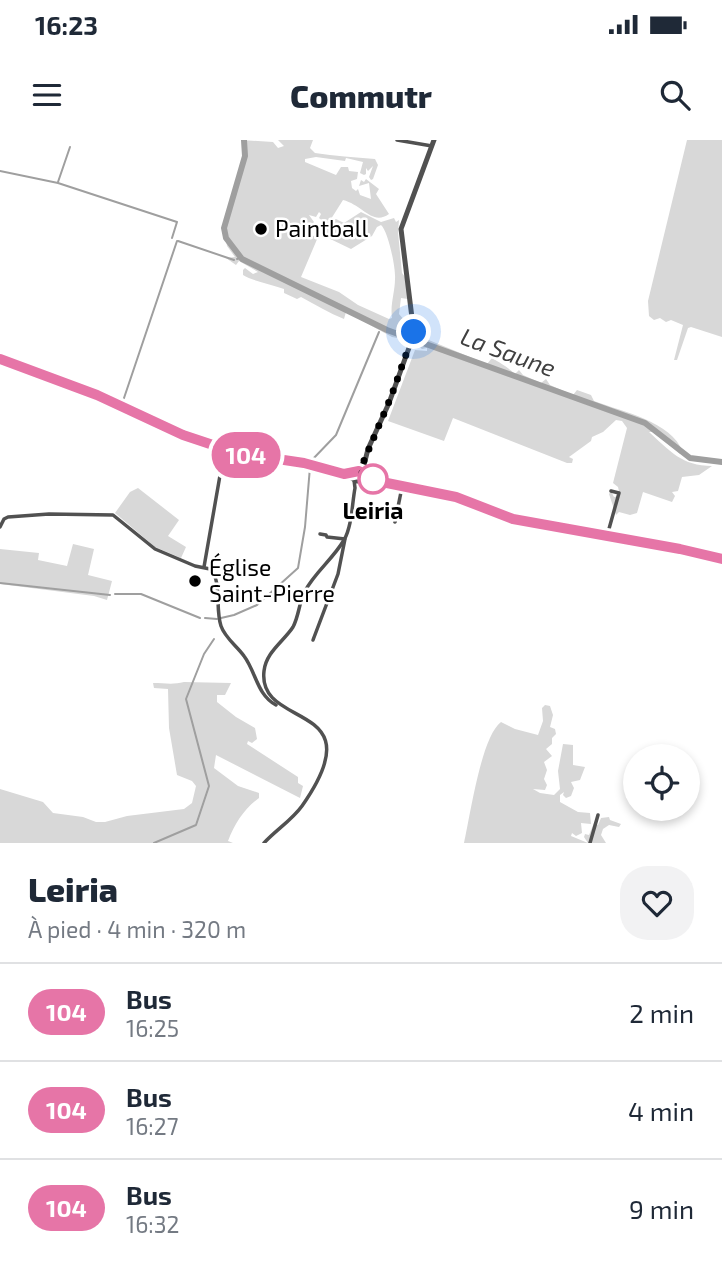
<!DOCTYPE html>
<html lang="fr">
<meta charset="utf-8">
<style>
body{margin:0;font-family:"Exo 2",sans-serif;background:#f2f2f3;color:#1f2937;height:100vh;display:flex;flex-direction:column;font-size:26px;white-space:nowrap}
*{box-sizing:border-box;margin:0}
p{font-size:23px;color:#747a83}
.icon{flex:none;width:38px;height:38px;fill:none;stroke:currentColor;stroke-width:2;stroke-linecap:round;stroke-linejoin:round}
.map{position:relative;height:703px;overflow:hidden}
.details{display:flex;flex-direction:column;background:#fff;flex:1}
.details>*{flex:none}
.badge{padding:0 14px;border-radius:23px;font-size:24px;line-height:46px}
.buttons{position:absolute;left:623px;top:604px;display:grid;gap:14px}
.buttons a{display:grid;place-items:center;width:77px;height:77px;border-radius:50%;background:#fff;box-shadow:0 4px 10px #0003;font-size:35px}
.you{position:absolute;width:35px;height:35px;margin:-18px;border:5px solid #fff;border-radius:50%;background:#1a73e8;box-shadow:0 0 0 10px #1a73e833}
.map>.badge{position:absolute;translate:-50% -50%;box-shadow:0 0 0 4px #fff}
.round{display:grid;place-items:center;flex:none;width:74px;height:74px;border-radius:28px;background:#f2f2f3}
.head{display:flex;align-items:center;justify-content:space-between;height:119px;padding:0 28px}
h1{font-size:33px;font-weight:800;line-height:52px}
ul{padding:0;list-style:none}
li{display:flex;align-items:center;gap:21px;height:98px;padding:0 28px;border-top:2px solid #e0e1e3}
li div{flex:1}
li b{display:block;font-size:26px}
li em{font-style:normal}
li .badge{min-width:77px;font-weight:700;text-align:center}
.status{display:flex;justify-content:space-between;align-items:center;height:49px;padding:0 35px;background:#fff;direction:ltr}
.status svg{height:19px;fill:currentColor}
header{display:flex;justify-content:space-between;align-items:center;height:91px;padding:0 28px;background:#fff;font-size:32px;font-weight:800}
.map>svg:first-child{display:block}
</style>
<div class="status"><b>16:23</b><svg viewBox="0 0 49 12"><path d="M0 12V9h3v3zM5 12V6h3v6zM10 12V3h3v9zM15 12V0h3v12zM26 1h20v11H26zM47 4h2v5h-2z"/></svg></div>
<header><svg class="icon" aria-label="menu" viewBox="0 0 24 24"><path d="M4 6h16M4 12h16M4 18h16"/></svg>Commutr<svg class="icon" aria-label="search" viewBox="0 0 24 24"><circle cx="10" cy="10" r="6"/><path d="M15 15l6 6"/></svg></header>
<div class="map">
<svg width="722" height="703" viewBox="0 0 722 703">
<rect width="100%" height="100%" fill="#fff"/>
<g fill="#d8d8d8" fill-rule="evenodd">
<path d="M 241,0 L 273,2 L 278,8 L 284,6 L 278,0 L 313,0 L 310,8 L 315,13 C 335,16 354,17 375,19 L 378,25 L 373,39 L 371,40 L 369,37 L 373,26 L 368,31 L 366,28 L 366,34 L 364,35 L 360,33 L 363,22 L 346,18 L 345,21 L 316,17 L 305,19 L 305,22 L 336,35 L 341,27 L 348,27 L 349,31 L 358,32 L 357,39 L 351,41 L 352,48 L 356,51 L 358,49 L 360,55 L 371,59 L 369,43 L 359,46 L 361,40 L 364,42 L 366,39 L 379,49 L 376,54 L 389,74 C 372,86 363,65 343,60 L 331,79 L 324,82 L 319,78 L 321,74 L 319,72 L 316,77 L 309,75 L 314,82 L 308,96 L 310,98 L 315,95 L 315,90 L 320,87 L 320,84 L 336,79 L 344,83 L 361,72 L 381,82 L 394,78 L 396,82 L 399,80 L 398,92 L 402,133 L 405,137 L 408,159 L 401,158 L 399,174 L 410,187 L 406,187 L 404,191 L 411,195 L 408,200 L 392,197 L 346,172 L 344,179 C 329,173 316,165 301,157 L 297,159 L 284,153 L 284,149 C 271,144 252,141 243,135 L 243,130 L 245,128 L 253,134 L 258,132 L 239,121 L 236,125 L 226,118 L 235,117 L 227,106 L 223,84 L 244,14 L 244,3 ZM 381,85 C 388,91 396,128 395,139 C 395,152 390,164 392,178 L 389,179 L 358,165 L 339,152 L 301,137 L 318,97 L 322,95 L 351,109 L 372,96 L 377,87 Z"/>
<path d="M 687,0 L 722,0 L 722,197 L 691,187 L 688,188 L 677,220 L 674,220 L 683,185 L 671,180 L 666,182 L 660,178 L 654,180 L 649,176 L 648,161 Z"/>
<path d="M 419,196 L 487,224 L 492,218 C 502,224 506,226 515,234 L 519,230 L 523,235 L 541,243 L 546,239 L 550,245 L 573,255 L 577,250 L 591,255 L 594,261 C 623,272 671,281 683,312 L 680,314 L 654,292 L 649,292 C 670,311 682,326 712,326 L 699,335 L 682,337 L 678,351 L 672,352 L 675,356 L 672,362 L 643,352 L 637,373 L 630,375 L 619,372 L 616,375 L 609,354 L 611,351 L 614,357 L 620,356 L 618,347 L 613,343 L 627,288 L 622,281 L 616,280 L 603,292 L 592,297 L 591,301 L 569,317 L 573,319 L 572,323 L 567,323 L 453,278 L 444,301 L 388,281 L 415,210 L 427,211 L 427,208 L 422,209 L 417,205 L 415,198 Z"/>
<path d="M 138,348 L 179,380 L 168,396 L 186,407 L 181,418 L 155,407 L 115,373 L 130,352 Z"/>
<path d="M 73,404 L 94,409 L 88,435 L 112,441 L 107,460 L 94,456 L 0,444 L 0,409 L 39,413 L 38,420 L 67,426 Z"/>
<path d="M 184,542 L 231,543 L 225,555 L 217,555 L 217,562 L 236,577 L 255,588 L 257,599 L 252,603 L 248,601 L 247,604 L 298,637 L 298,643 L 303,646 L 300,658 L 216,615 L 214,628 L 238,646 L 259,653 L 259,658 C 244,669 235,683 228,701 L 233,703 L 0,703 L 0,649 L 43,662 L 53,673 L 83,677 L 96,682 L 105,682 L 127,676 L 184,669 L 192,663 L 196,646 L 192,641 L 177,635 L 169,588 L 168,549 L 154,548 L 153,543 C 164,543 173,545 184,542 Z"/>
<path d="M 545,565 L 550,566 L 553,575 L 550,587 L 555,589 L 556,594 L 552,598 L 552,604 L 546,609 L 552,616 L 544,622 L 547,630 L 544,639 L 547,645 L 545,650 L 533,649 L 540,653 L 554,655 L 560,649 L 558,631 L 563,604 L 573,605 L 573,625 L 585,627 L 580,640 L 571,642 L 574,648 L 571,656 L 566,658 L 563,655 L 564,652 L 560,655 L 560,662 L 578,672 L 590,673 L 591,684 L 581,683 L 582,693 L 576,696 L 572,693 L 571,696 L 588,703 L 584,697 L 585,694 L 589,695 L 594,683 L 598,685 L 601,678 L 609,677 L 610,680 L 621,684 L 619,687 L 609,685 L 603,689 L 601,695 L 606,703 L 464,703 C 470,677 481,597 501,582 L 515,589 L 538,595 L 543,581 L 542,568 Z"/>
</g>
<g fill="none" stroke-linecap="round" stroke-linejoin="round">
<g stroke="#9f9f9f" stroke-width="2">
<path d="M 0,31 L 58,43 L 177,82 L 172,98"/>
<path d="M 58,42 L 70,7"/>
<path d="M 178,101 L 234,120"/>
<path d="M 237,119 L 240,118"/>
<path d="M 381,188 L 381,187"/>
<path d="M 123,261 L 177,101"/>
<path d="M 311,321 L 336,295 L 379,192"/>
<path d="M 0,443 L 110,455"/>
<path d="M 115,454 L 141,454 L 200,478"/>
<path d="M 205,478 L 217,479"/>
<path d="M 221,478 L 234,475 L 257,465 L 298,428 L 305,387 L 310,327"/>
<path d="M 154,703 L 196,685 L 209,646 L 186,559 L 204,514 L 214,499"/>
</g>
<path stroke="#9f9f9f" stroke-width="6" d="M 244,0 L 245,16 L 224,88 L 226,98 L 242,119 L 387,190 L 645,283 L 690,318 L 722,322"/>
<g stroke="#515151" stroke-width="3.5">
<path d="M 397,0 L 432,6"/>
<path d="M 395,382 L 402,347"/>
<path d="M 0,387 L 4,379 L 8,377 L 49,374 L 113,375 L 155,409 L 195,426 L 210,429 C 222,439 215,469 221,486 C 225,498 237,506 244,516 C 256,532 257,555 276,565"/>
<path d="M 607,396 L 619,353 L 611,351"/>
<path d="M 204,427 L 222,324 L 227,310"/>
<path d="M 313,500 L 338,434 L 345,399 L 327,397 L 326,395 L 320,394"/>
<path d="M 264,703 C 276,690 292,680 302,666 C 377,559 257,591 264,531 C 266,512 284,501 293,487 C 299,476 299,462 305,451 C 315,432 333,419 344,400 C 352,386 352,364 355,348 L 354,340"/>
<path d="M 590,703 L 598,675"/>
</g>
<g stroke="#515151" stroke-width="5">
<path d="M 0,219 L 97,255 L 183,295 L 237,313 L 314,325 L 344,334 L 357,341 L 377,341 L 452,356 L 520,381 L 680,409 L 722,419"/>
<path d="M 357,331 L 363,323"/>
<path d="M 362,333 L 368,309 L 389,263 L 414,194 L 401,89 L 434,0"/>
</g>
</g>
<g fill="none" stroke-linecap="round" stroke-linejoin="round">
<defs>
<path id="line" d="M 0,219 L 97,255 L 183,295 L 237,313 L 304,323 L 344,334 L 359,331 L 377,341 L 456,357 L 513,379 L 680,409 L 722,419"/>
</defs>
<use href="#line" stroke="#fff" stroke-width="16"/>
<use href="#line" stroke="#e675a7" stroke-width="10"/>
<path stroke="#000" stroke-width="7" stroke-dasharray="0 12.6" d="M 373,339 L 362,333 L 363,323 L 391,257 L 414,192"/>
</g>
<g fill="#000" stroke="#fff" stroke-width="2.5">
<circle cx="261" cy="89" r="7"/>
<circle cx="195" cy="441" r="7"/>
</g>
<circle fill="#fff" stroke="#e675a7" stroke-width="3.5" cx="373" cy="339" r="14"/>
<g text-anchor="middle" stroke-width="5" stroke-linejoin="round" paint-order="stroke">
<g font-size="23" fill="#000" stroke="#fff" text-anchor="start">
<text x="275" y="97">Paintball</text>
<text x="209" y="436">Église<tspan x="209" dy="26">Saint-Pierre</tspan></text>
</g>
<g font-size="23" font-weight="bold" fill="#000" stroke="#fff">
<text x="373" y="379">Leiria</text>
</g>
<g font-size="24" font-style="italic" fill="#404040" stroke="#fff">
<text transform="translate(508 213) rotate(20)" y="8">La Saune</text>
</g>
</g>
</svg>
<div class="buttons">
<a><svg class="icon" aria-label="locate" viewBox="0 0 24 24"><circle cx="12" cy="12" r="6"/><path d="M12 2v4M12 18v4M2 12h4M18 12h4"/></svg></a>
</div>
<div class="you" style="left:414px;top:192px"></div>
<b class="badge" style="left:246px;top:315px;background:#e675a7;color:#fff">104</b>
</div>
<section class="details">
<div class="head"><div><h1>Leiria</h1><p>À pied · 4 min · 320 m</p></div><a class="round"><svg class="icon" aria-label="heart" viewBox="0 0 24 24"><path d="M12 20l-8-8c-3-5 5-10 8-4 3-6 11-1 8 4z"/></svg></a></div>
<ul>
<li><span class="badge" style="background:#e675a7;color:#fff">104</span><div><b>Bus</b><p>16:25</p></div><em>2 min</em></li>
<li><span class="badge" style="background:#e675a7;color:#fff">104</span><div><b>Bus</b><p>16:27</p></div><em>4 min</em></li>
<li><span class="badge" style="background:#e675a7;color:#fff">104</span><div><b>Bus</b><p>16:32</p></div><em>9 min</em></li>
</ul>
</section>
